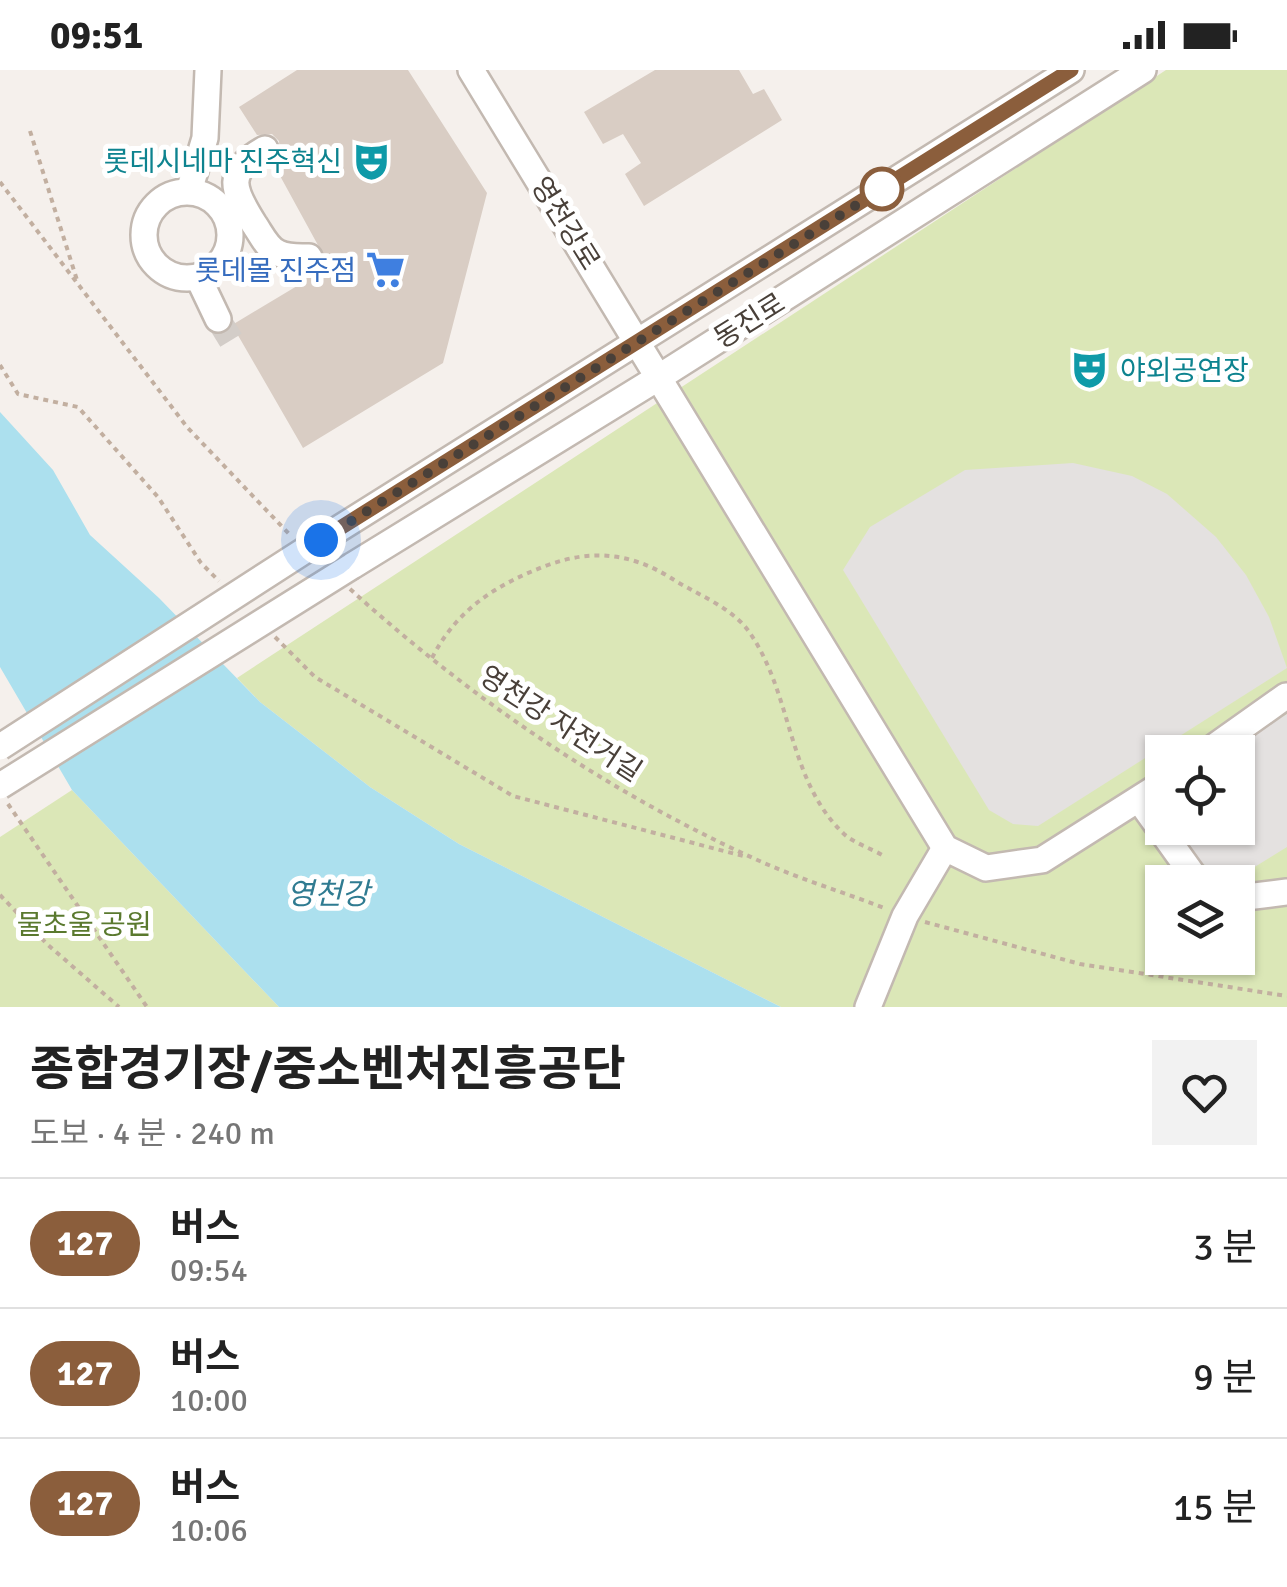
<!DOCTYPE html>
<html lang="ko">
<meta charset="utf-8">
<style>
body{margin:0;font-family:Signika,"Noto Sans KR",sans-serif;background:#f2f2f2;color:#222;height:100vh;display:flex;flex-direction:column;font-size:38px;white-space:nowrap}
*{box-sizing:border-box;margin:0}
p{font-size:32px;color:#767676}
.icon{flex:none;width:55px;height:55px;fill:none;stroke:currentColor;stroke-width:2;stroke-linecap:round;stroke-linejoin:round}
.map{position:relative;height:937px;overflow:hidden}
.panel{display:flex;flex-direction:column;background:#fff;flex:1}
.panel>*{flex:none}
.badge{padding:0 20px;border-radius:32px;font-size:35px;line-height:65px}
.controls{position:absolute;left:1145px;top:665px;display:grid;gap:20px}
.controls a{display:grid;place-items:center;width:110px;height:110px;border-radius:0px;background:#fff;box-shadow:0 2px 8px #0004;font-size:50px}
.you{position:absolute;width:50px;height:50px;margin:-25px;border:8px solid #fff;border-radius:50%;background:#1a73e8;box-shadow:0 0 0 15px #1a73e833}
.map>.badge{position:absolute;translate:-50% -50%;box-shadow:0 0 0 5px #fff}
.round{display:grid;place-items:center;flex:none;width:105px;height:105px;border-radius:0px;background:#f2f2f2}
.summary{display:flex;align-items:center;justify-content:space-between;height:170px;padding:0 30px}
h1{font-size:48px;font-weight:700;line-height:75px}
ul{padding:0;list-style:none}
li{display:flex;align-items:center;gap:30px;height:130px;padding:0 30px;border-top:2px solid #e0e0e0}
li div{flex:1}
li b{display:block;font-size:38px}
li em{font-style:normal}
li .badge{min-width:110px;font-weight:700;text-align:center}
.status{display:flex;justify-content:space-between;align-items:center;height:70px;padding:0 50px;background:#fff;direction:ltr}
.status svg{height:28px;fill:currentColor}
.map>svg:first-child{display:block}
</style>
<div class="status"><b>09:51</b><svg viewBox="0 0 49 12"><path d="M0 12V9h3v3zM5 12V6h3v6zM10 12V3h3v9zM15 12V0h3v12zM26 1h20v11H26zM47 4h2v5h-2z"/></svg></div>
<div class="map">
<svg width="1287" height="937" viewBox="0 0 1287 937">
<rect width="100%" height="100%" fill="#f5f0ec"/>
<g fill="#dbe7b7" fill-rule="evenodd">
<path d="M 1166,0 L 1287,0 L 1287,937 L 781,937 L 459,774 L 370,717 L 260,632 L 237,608 ZM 1162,682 L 1238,682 L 1238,758 L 1162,758 ZM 1162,812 L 1238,812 L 1238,888 L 1162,888 Z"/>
<path d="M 72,720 L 279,937 L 0,937 L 0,767 Z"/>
</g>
<g fill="#e4e1e0">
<path d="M 1073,393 L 1132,406 L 1167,424 L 1216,467 L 1246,505 L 1269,547 L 1287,598 L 1038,756 L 1013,754 L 989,740 L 843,500 L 870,457 L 965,400 Z"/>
<path d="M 1287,644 L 1287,777 L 1232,811 L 1195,789 L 1178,758 L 1238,758 L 1238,682 L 1221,682 Z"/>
</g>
<path fill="#ace0ee" d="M 0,342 L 53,400 L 90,465 L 159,528 L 260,632 L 370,717 L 459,774 L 781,937 L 279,937 L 72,720 L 0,597 Z"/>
<g fill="#d9cdc4">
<path d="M 297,0 L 408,0 L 487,123 L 443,293 L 303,378 L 232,255 L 302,213 L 305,203 L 318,200 L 325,188 L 273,93 L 280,86 L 279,71 L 272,64 L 257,65 L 239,37 Z"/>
<path d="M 655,0 L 739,0 L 753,24 L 764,19 L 782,50 L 644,136 L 625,104 L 641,93 L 623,64 L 603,74 L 584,42 Z"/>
</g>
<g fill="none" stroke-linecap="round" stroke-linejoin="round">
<path stroke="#d3cdc8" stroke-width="25" stroke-dasharray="25 12" stroke-linecap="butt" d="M 218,249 L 232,272"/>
<defs>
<g id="minor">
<path d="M 471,0 L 945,778 L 986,798 L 1042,790 L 1162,714"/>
<path d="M 265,79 C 224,102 232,119 254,154 C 261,164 267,178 278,183 C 288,188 298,187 309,187"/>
<path d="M 189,121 L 205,68 L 208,0"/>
<circle cx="187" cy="165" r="43"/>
<path d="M 198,207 L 218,249"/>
<path d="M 321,470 L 1071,0"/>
<path d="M 352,496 L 661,306 L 1143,0"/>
<path d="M 1207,682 L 1286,626"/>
<path d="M 1140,731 L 1198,812"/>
<path d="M 1238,828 L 1287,822"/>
<path d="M 868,937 L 905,846 L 945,778"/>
</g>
</defs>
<use href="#minor" stroke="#c3b9b1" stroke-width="30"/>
<g stroke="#c2afa0" stroke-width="4" stroke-dasharray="5 5" stroke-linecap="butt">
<path d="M 30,61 L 77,210"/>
<path d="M 0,112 L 187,357 L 291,466"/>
<path d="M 0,295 L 18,324 L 78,337 L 158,427 L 201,493 L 219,511"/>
<path d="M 350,519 C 469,627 606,721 753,788 C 796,808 843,822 887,839"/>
<path d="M 275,567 L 315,607 L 513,726 L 743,786"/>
<path d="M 432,588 C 457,539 497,514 548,495 C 592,479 631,483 671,508 C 694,523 729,536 747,559 C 793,621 786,709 844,764 C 854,773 872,779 884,786"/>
<path d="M 8,734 L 147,937"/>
<path d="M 0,825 L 47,874 L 119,937"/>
<path d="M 925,852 L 1080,894 L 1287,926"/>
</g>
<use href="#minor" stroke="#fff" stroke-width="25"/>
<defs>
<g id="minor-bridge">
<path d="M 0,677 L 321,470"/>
<path d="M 0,716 L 352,496"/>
</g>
</defs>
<use href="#minor-bridge" stroke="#c3b9b1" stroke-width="30" stroke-linecap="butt"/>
<use href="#minor-bridge" stroke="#fff" stroke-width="25"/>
</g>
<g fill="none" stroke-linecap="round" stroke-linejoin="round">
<defs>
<path id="line" d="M 321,470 L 1071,0"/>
</defs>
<use href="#line" stroke="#fff" stroke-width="22"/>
<use href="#line" stroke="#8b5e3c" stroke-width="15"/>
<path stroke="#494039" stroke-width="10" stroke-dasharray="0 18" d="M 321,470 L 882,119"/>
</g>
<defs>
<symbol id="theatre-bare" viewBox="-9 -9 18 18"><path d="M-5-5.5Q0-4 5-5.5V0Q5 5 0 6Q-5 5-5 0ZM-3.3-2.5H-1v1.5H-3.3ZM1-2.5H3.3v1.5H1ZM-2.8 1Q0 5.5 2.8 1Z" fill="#0f9aa8" stroke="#fff" stroke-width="2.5" paint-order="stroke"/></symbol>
<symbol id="supermarket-bare" viewBox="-9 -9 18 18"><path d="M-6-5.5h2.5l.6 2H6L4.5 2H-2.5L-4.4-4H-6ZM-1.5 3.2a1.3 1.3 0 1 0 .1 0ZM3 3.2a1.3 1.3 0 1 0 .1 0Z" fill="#3f7fe0" stroke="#fff" stroke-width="2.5" paint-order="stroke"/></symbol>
</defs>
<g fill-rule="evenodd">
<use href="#theatre-bare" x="344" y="64" width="55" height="55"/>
<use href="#supermarket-bare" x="358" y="172" width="55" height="55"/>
<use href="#theatre-bare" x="1062" y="272" width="55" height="55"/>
</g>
<circle fill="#fff" stroke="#8b5e3c" stroke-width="5" cx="882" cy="119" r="20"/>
<g text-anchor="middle" stroke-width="10" stroke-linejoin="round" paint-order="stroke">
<g font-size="28" fill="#0d838f" stroke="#fff" text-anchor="end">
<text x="342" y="101">롯데시네마 진주혁신</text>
<text x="1120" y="310" text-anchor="start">야외공연장</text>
</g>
<g font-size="28" fill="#494039" stroke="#fff">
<text transform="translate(566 153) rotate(58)" y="10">영천강로</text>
<text transform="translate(749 250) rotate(-32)" y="10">동진로</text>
<text transform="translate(561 653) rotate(33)" y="10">영천강 자전거길</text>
</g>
<g font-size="28" fill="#366cbe" stroke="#fff" text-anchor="end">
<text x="356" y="210">롯데몰 진주점</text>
</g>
<g font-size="28" fill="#5a792e" stroke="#fff">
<text x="84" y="864">물초울 공원</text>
</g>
<g font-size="30" font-style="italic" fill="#2f7b91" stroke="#fff">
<text x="328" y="834">영천강</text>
</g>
</g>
</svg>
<div class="controls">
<a><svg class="icon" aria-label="locate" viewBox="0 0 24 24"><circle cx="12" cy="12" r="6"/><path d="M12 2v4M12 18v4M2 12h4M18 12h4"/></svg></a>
<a><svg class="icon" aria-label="layers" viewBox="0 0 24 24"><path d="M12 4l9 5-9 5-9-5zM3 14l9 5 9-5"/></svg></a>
</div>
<div class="you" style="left:321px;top:470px"></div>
</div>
<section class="panel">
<div class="summary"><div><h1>종합경기장/중소벤처진흥공단</h1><p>도보 · 4 분 · 240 m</p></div><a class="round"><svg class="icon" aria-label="heart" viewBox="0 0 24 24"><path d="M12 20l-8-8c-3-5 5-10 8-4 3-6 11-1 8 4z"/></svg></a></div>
<ul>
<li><span class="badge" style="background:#8b5e3c;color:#fff">127</span><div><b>버스</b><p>09:54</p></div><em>3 분</em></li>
<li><span class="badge" style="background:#8b5e3c;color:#fff">127</span><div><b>버스</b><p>10:00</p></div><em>9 분</em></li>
<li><span class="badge" style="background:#8b5e3c;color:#fff">127</span><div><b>버스</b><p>10:06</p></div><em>15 분</em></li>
</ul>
</section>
